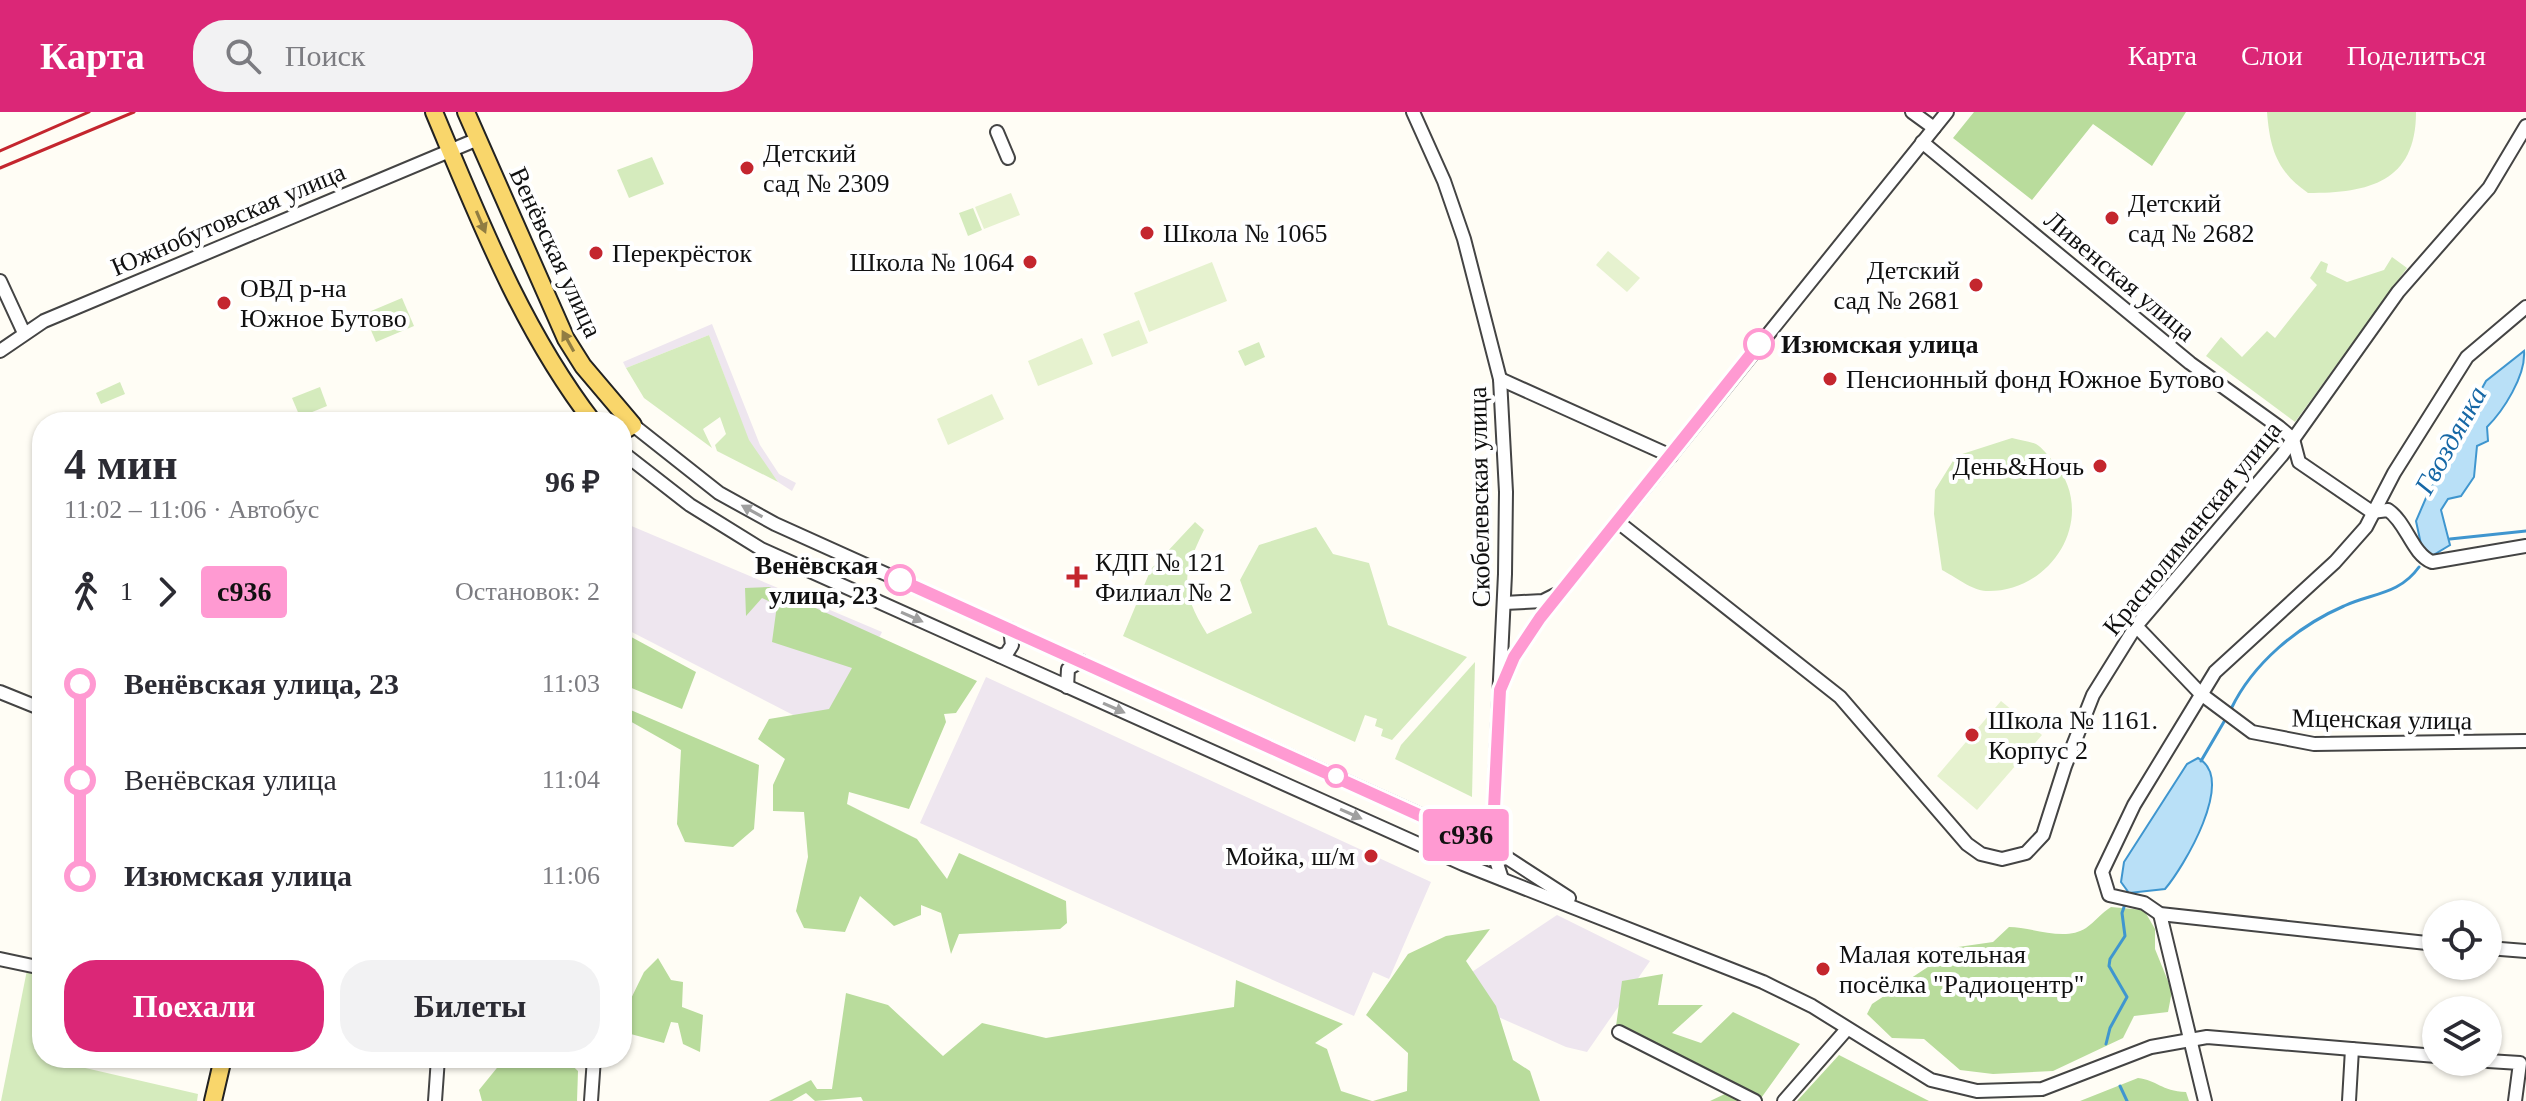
<!DOCTYPE html>
<html lang="ru">
<meta charset="utf-8">
<style>
body{margin:0;font-family:Georgia,serif;background:#f2f2f3;color:#2b2b33;height:100vh;display:flex;flex-direction:column;font-size:30px;white-space:nowrap}
*{box-sizing:border-box;margin:0}
p{font-size:26px;color:#7c7c81}
.icon{flex:none;width:44px;height:44px;fill:none;stroke:currentColor;stroke-width:2;stroke-linecap:round;stroke-linejoin:round}
.map{position:relative;flex:1;overflow:hidden}
.drawer{position:absolute;left:32px;top:300px;width:600px;height:656px;display:flex;flex-direction:column;background:#fff;border-radius:32px;box-shadow:0 2px 6px #0004}
.drawer>*{flex:none}
.badge{padding:0 16px;border-radius:6px;font-size:28px;line-height:52px}
.buttons{position:absolute;left:2422px;top:788px;display:grid;gap:16px}
.buttons a{display:grid;place-items:center;width:80px;height:80px;border-radius:50%;background:#fff;box-shadow:0 2px 6px #0004;font-size:40px}
.map>.badge{position:absolute;translate:-50% -50%;box-shadow:0 0 0 4px #fff}
.legs{display:flex;align-items:center;gap:12px;height:88px;padding:0 32px;font-size:26px}
.legs p{margin-inline-start:auto}
.head{display:flex;align-items:center;justify-content:space-between;height:136px;padding:0 32px}
h1{font-size:44px;font-weight:800;line-height:60px}
.button{display:flex;gap:16px;margin-top:auto;padding:16px 32px}
.button a{flex:1;height:92px;border-radius:32px;background:#db2777;color:#fff;font-size:32px;font-weight:800;line-height:92px;text-align:center}
.button a+a{background:#f2f2f3;color:#2b2b33}
ul{padding:0 32px;list-style:none}
li{display:flex;align-items:center;gap:28px;height:96px;font-size:30px}
li i{display:grid;place-items:center;width:12px;height:100%;margin:0 10px;background:currentColor}
li i::after{content:'';width:20px;height:20px;margin:-10px;border:6px solid;border-radius:50%;background:#fff}
li p{margin-inline-start:auto}
li:first-child i{background:linear-gradient(#0000 50%,currentColor 0)}
li:last-child i{background:linear-gradient(currentColor 50%,#0000 0)}
header{display:flex;align-items:center;gap:48px;box-sizing:border-box;height:112px;padding:0 40px;background:#db2777;color:#fff}
header strong{font-size:38px}
nav{display:flex;gap:44px;margin-inline-start:auto;font-size:28px}
.search{width:560px;height:72px;background:#f2f2f3;display:flex;align-items:center;gap:20px;box-sizing:border-box;padding:0 28px;border-radius:32px;color:#7c7c81;font-size:30px}
.map>svg:first-child{display:block}
</style>
<header>
<strong>Карта</strong>
<div class="search"><svg class="icon" aria-label="search" viewBox="0 0 24 24"><circle cx="10" cy="10" r="6"/><path d="M15 15l6 6"/></svg>Поиск</div>
<nav><a>Карта</a><a>Слои</a><a>Поделиться</a></nav>
</header>
<div class="map">
<svg width="2526" height="989" viewBox="0 0 2526 989">
<rect width="100%" height="100%" fill="#fffdf5"/>
<g fill="#eee6ef">
<path d="M 712,212 L 760,333 L 779,362 L 796,371 L 792,379 L 778,370 L 749,330 L 709,223 L 626,256 L 623,250 Z"/>
<path d="M 622,410 L 882,520 L 830,622 L 622,515 Z"/>
<path d="M 986,565 L 1431,770 L 1389,867 L 1373,860 L 1354,904 L 920,711 Z"/>
<path d="M 1557,803 L 1650,849 L 1587,940 L 1566,935 L 1442,880 Z"/>
</g>
<g fill="#d5ebbd">
<path d="M 2267,0 L 2416,0 C 2416,70 2369,81 2308,81 C 2277,59 2270,38 2267,0 Z"/>
<path d="M 652,45 L 664,72 L 629,86 L 617,58 Z"/>
<path d="M 973,96 L 982,118 L 968,124 L 959,101 Z"/>
<path d="M 2392,145 L 2407,156 L 2295,310 L 2206,244 L 2221,225 L 2242,245 L 2267,219 L 2275,226 L 2317,173 L 2310,166 L 2321,149 L 2328,152 L 2326,160 L 2347,170 L 2384,158 Z"/>
<path d="M 402,186 L 414,214 L 376,230 L 364,202 Z"/>
<path d="M 709,223 L 749,328 L 778,370 L 717,339 L 715,333 L 726,322 L 720,305 L 703,317 L 712,336 L 644,286 L 626,256 Z"/>
<path d="M 1259,230 L 1265,245 L 1245,254 L 1238,239 Z"/>
<path d="M 120,270 L 125,282 L 101,292 L 96,281 Z"/>
<path d="M 320,275 L 327,294 L 300,305 L 292,286 Z"/>
<path d="M 2012,326 C 2019,328 2029,329 2036,332 C 2042,335 2048,344 2053,349 C 2100,403 2053,481 1986,479 C 1973,479 1954,464 1942,458 L 1934,402 L 1935,378 L 1956,344 Z"/>
<path d="M 1195,410 L 1204,418 C 1182,463 1180,478 1207,522 L 1252,501 L 1240,468 L 1259,433 L 1316,415 L 1333,442 L 1369,451 L 1388,513 L 1467,545 L 1392,628 L 1381,624 L 1383,617 L 1375,614 L 1377,607 L 1365,603 L 1355,630 L 1123,524 L 1151,457 Z"/>
<path d="M 1475,550 L 1472,685 L 1395,647 L 1401,633 Z"/>
<path d="M 27,858 L 42,861 L 42,946 L 198,982 L 197,989 L 1,989 Z"/>
</g>
<g fill="#b9dc9c">
<path d="M 1974,0 L 2186,0 L 2152,54 L 2093,12 L 2032,88 L 1953,26 Z"/>
<path d="M 769,475 L 977,569 L 956,601 L 944,602 L 946,610 L 909,697 L 849,680 L 847,692 L 917,727 L 947,767 L 959,741 L 1066,789 L 1067,811 L 1060,817 L 959,822 L 951,842 L 941,801 L 921,793 L 921,803 L 894,814 L 860,784 L 845,820 L 804,816 L 796,799 L 808,745 L 804,700 L 773,699 L 773,673 L 785,647 L 758,627 L 769,607 L 829,597 L 852,556 L 772,530 L 777,493 L 762,486 L 746,504 L 745,476 Z"/>
<path d="M 622,520 L 696,560 L 682,597 L 622,572 Z"/>
<path d="M 626,596 L 759,653 L 754,717 L 733,735 L 685,730 L 677,712 L 681,638 L 628,608 Z"/>
<path d="M 2111,795 L 2144,798 L 2155,817 L 2155,837 L 2172,879 L 2168,900 L 2134,904 L 2123,926 L 2053,959 L 1993,962 L 1960,958 L 1924,927 L 1892,926 L 1867,902 L 1872,892 L 1958,835 L 1993,830 L 2009,815 C 2031,815 2065,830 2086,816 C 2095,810 2101,801 2111,795 Z"/>
<path d="M 1490,817 L 1466,849 L 1496,894 L 1513,948 L 1530,959 L 1540,989 L 1373,989 L 1407,979 L 1408,941 L 1366,903 L 1408,842 L 1446,824 Z"/>
<path d="M 658,846 L 671,868 L 683,870 L 682,895 L 703,903 L 700,940 L 683,932 L 678,911 L 671,910 L 664,931 L 627,921 L 622,905 L 644,860 Z"/>
<path d="M 1663,862 L 1658,893 L 1703,893 L 1672,921 L 1701,931 L 1733,900 L 1800,932 L 1759,989 L 1710,989 L 1729,980 L 1615,922 L 1622,869 Z"/>
<path d="M 1236,868 L 1343,912 L 1315,931 L 1327,937 L 1341,979 L 1372,989 L 863,989 L 861,985 L 815,989 L 806,981 L 792,989 L 769,989 L 811,968 L 817,977 L 832,977 L 846,881 L 888,893 L 943,944 L 982,911 L 1046,926 L 1234,895 Z"/>
<path d="M 1839,943 L 1929,989 L 1797,989 Z"/>
<path d="M 505,946 L 564,946 L 578,959 L 577,989 L 482,989 L 479,978 Z"/>
<path d="M 2138,966 C 2157,968 2161,979 2186,980 L 2189,989 L 2080,989 Z"/>
</g>
<g fill="#e6f2cf">
<path d="M 1011,81 L 1020,103 L 984,117 L 975,95 Z"/>
<path d="M 1608,139 L 1640,166 L 1627,180 L 1596,153 Z"/>
<path d="M 1212,150 L 1227,189 L 1149,220 L 1134,181 Z"/>
<path d="M 1139,208 L 1148,231 L 1112,245 L 1103,222 Z"/>
<path d="M 1082,226 L 1093,252 L 1038,274 L 1028,249 Z"/>
<path d="M 992,282 L 1004,307 L 948,333 L 937,307 Z"/>
<path d="M 2001,589 L 2042,623 L 1977,698 L 1937,664 Z"/>
</g>
<g fill="#b9e0f7" stroke="#3f96cf" stroke-width="2">
<path d="M 2524,239 C 2526,264 2503,299 2487,315 L 2488,329 L 2477,334 L 2474,365 L 2461,384 L 2448,387 L 2441,398 L 2450,433 L 2430,445 L 2422,437 L 2416,409 L 2429,379 L 2445,355 L 2445,331 L 2457,322 L 2486,269 Z"/>
<path d="M 2198,646 C 2237,667 2183,756 2165,777 L 2129,781 L 2121,770 L 2124,750 L 2187,652 Z"/>
</g>
<g fill="none" stroke-linecap="round" stroke-linejoin="round">
<g stroke="#3f96cf" stroke-width="3">
<path d="M 2450,427 L 2526,419"/>
<path d="M 2231,597 C 2253,551 2298,514 2344,494 C 2372,481 2399,483 2419,455"/>
<path d="M 2201,649 L 2225,608"/>
<path d="M 2106,932 L 2110,916 L 2127,885 L 2109,854 L 2110,847 L 2125,824 L 2122,801 L 2126,789"/>
<path d="M 2120,974 L 2127,989"/>
</g>
<defs>
<g id="minor">
<path d="M 1413,0 L 1444,69 L 1464,127 L 1500,267 L 1506,380 L 1505,462 L 1492,736 L 1502,767"/>
<path d="M 1912,0 L 1934,16"/>
<path d="M 997,20 L 1008,46"/>
<path d="M 1922,30 L 2190,251 L 2279,315 L 2293,327 L 2299,350 L 2372,400 L 2388,398 C 2407,411 2412,442 2432,450 L 2526,434"/>
<path d="M 0,169 L 24,221"/>
<path d="M 0,239 L 44,209 L 478,27"/>
<path d="M 1500,267 L 1671,344"/>
<path d="M 633,313 L 719,381 L 775,412 L 1463,722 L 1492,736 L 1569,786"/>
<path d="M 622,340 L 690,393 L 761,437 L 1463,752 L 1763,870 L 1812,894 L 1931,968 L 1977,979 L 2042,977 L 2151,935 L 2207,925 L 2436,944"/>
<path d="M 1618,410 L 1840,585 L 1967,732 L 1981,742 L 2002,747 L 2026,741 L 2043,723 L 2065,654 L 2093,583 L 2136,514 L 2282,343 L 2398,180 L 2489,76 L 2526,14"/>
<path d="M 1504,491 L 1543,489 L 1555,483"/>
<path d="M 2136,514 L 2201,582 L 2252,620 L 2314,632 L 2526,629"/>
<path d="M 1000,544 L 1007,541 L 1012,533 L 1010,517"/>
<path d="M 1505,567 L 1514,545 L 1540,506 L 1947,0"/>
<path d="M 1067,575 L 1068,557 L 1081,549"/>
<path d="M 0,580 L 42,597"/>
<path d="M 2160,802 L 2205,989"/>
<path d="M 2436,832 L 2160,802 L 2144,791 L 2109,783 L 2102,760 L 2134,693 L 2215,560 L 2335,450 L 2366,415 L 2394,361 L 2467,245 L 2526,195"/>
<path d="M 2488,836 L 2526,839"/>
<path d="M 0,847 L 42,856"/>
<path d="M 1619,920 L 1755,989"/>
<path d="M 2488,949 L 2520,951 L 2515,989"/>
<path d="M 435,989 L 438,946"/>
<path d="M 591,989 L 594,946"/>
<path d="M 1784,989 L 1847,917"/>
<path d="M 2349,989 L 2352,937"/>
</g>
<g id="major">
<path d="M 434,0 C 479,107 522,218 593,310"/>
<path d="M 466,0 L 566,227 L 583,254 L 633,313 L 622,320"/>
<path d="M 213,989 L 223,946"/>
</g>
</defs>
<use href="#minor" stroke="#444" stroke-width="16"/>
<use href="#major" stroke="#222" stroke-width="20"/>
<use href="#minor" stroke="#fff" stroke-width="12"/>
<use href="#major" stroke="#f9d66b" stroke-width="16"/>
<g stroke="#c4262e" stroke-width="3">
<path d="M 0,39 L 89,0"/>
<path d="M 0,56 L 134,0"/>
</g>
</g>
<defs><path id="oneway-solid" d="M-6-.8H1V-3.2L6.5 0L1 3.2V.8H-6Z" transform="scale(2)"/></defs>
<g fill="#917d42">
<use href="#oneway-solid" transform="translate(481 110) rotate(67)"/>
<use href="#oneway-solid" transform="translate(568 229) rotate(-119)"/>
</g>
<g fill="#a0a0a0">
<use href="#oneway-solid" transform="translate(752 399) rotate(-151)"/>
<use href="#oneway-solid" transform="translate(912 505) rotate(24)"/>
<use href="#oneway-solid" transform="translate(1114 596) rotate(24)"/>
<use href="#oneway-solid" transform="translate(1351 702) rotate(24)"/>
</g>
<g fill="none" stroke-linecap="round" stroke-linejoin="round">
<defs>
<path id="line-1" d="M 900,468 L 1492,736 L 1500,578 L 1514,545 L 1540,506 L 1759,232"/>
</defs>
<use href="#line-1" stroke="#fff" stroke-width="18"/>
<use href="#line-1" stroke="#ff9ad2" stroke-width="12"/>
</g>
<g fill="#c4262e" stroke="#fff" stroke-width="3">
<circle cx="747" cy="56" r="8"/>
<circle cx="2112" cy="106" r="8"/>
<circle cx="1147" cy="121" r="8"/>
<circle cx="596" cy="141" r="8"/>
<circle cx="1030" cy="150" r="8"/>
<circle cx="1976" cy="173" r="8"/>
<circle cx="224" cy="191" r="8"/>
<circle cx="1830" cy="267" r="8"/>
<circle cx="2100" cy="354" r="8"/>
<path d="M1073 453h8v8h8v8h-8v8h-8v-8h-8v-8h8z"/>
<circle cx="1972" cy="623" r="8"/>
<circle cx="1371" cy="744" r="8"/>
<circle cx="1823" cy="857" r="8"/>
</g>
<g fill="#fff" stroke="#ff9ad2" stroke-width="4">
<circle cx="1759" cy="232" r="14"/>
<circle cx="900" cy="468" r="14"/>
<circle cx="1336" cy="664" r="10"/>
</g>
<g text-anchor="middle" stroke-width="8" stroke-linejoin="round" paint-order="stroke">
<g font-size="26" fill="#111" stroke="#fff" text-anchor="start">
<text x="763" y="50">Детский<tspan x="763" dy="30">сад № 2309</tspan></text>
<text x="2128" y="100">Детский<tspan x="2128" dy="30">сад № 2682</tspan></text>
<text x="1163" y="130">Школа № 1065</text>
<text x="612" y="150">Перекрёсток</text>
<text x="1014" y="159" text-anchor="end">Школа № 1064</text>
<text x="1960" y="167" text-anchor="end">Детский<tspan x="1960" dy="30">сад № 2681</tspan></text>
<text x="240" y="185">ОВД р-на<tspan x="240" dy="30">Южное Бутово</tspan></text>
<text x="1846" y="276">Пенсионный фонд Южное Бутово</text>
<text x="2084" y="363" text-anchor="end">День&amp;Ночь</text>
<text x="1095" y="459">КДП № 121<tspan x="1095" dy="30">Филиал № 2</tspan></text>
<text x="1988" y="617">Школа № 1161.<tspan x="1988" dy="30">Корпус 2</tspan></text>
<text x="1355" y="753" text-anchor="end">Мойка, ш/м</text>
<text x="1839" y="851">Малая котельная<tspan x="1839" dy="30">посёлка "Радиоцентр"</tspan></text>
</g>
<g font-size="26" fill="#111" stroke="#fff">
<text transform="translate(228 107) rotate(-23)" y="9">Южнобутовская улица</text>
<text transform="translate(556 140) rotate(65)" y="9">Венёвская улица</text>
<text transform="translate(2120 164) rotate(40)" y="9">Ливенская улица</text>
<text transform="translate(1479 385) rotate(-91)" y="9">Скобелевская улица</text>
<text transform="translate(2192 416) rotate(-51)" y="9">Краснолиманская улица</text>
<text transform="translate(2382 607) rotate(1)" y="9">Мценская улица</text>
</g>
<g font-size="26" font-weight="bold" fill="#111" stroke="#fff" text-anchor="start">
<text x="1781" y="241">Изюмская улица</text>
<text x="878" y="462" text-anchor="end">Венёвская<tspan x="878" dy="30">улица, 23</tspan></text>
</g>
<g font-size="28" font-style="italic" fill="#1768a6" stroke="#fff">
<text transform="translate(2450 328) rotate(-61)" y="10">Гвоздянка</text>
</g>
</g>
</svg>
<div class="buttons">
<a><svg class="icon" aria-label="locate" viewBox="0 0 24 24"><circle cx="12" cy="12" r="6"/><path d="M12 2v4M12 18v4M2 12h4M18 12h4"/></svg></a>
<a><svg class="icon" aria-label="layers" viewBox="0 0 24 24"><path d="M12 4l9 5-9 5-9-5zM3 14l9 5 9-5"/></svg></a>
</div>
<b class="badge" style="left:1466px;top:723px;background:#ff9ad2;color:#111">с936</b>
<section class="drawer">
<div class="head"><div><h1>4 мин</h1><p>11:02 – 11:06 · Автобус</p></div><b>96 ₽</b></div>
<div class="legs"><svg class="icon" aria-label="walk" viewBox="0 0 24 24"><circle cx="13" cy="4" r="2"/><path d="M13 8l-2 6 4 7M11 14l-3 7M7 12l3-4h3l4 4"/></svg>1<svg class="icon" aria-label="forward" viewBox="0 0 24 24"><path d="M9 5l7 7-7 7"/></svg><b class="badge" style="background:#ff9ad2;color:#111">с936</b><p>Остановок: 2</p></div>
<ul>
<li><i style="color:#ff9ad2"></i><b>Венёвская улица, 23</b><p>11:03</p></li>
<li><i style="color:#ff9ad2"></i><span>Венёвская улица</span><p>11:04</p></li>
<li><i style="color:#ff9ad2"></i><b>Изюмская улица</b><p>11:06</p></li>
</ul>
<div class="button"><a>Поехали</a><a>Билеты</a></div>
</section>
</div>
